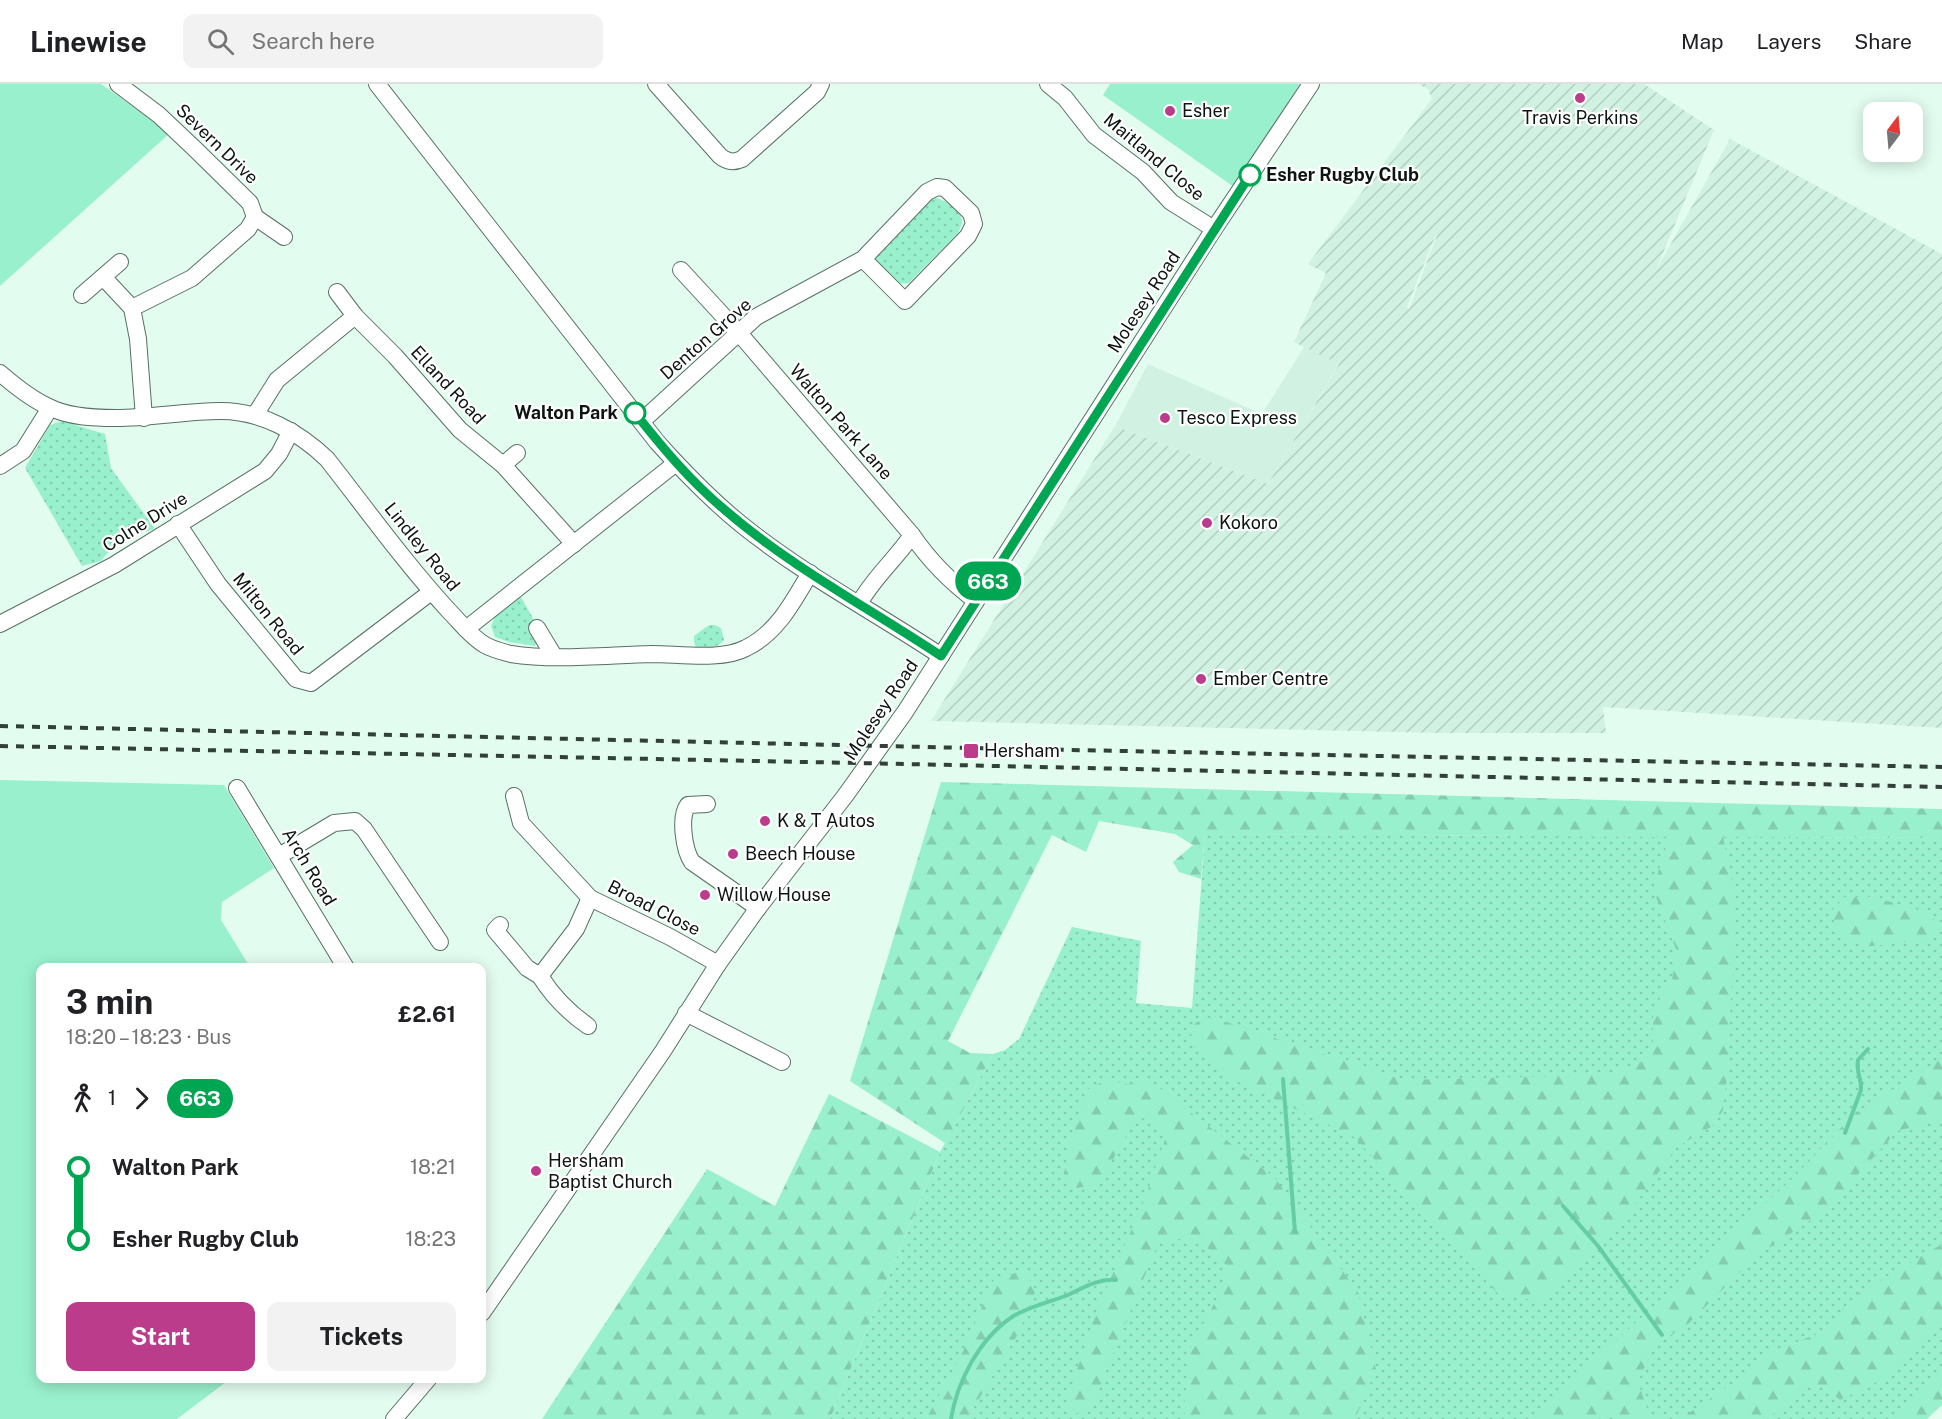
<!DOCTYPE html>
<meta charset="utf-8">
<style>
body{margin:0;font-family:"Public Sans",sans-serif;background:#f2f2f2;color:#202124;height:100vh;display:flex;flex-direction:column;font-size:22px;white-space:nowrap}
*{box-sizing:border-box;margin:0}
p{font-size:20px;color:#757577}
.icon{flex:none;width:33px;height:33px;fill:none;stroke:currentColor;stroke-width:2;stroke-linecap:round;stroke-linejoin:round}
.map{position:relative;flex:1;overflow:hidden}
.sheet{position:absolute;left:36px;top:879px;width:450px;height:420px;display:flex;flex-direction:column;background:#fff;border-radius:12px;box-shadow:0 3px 15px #0003}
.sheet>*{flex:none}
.badge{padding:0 12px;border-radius:20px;font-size:21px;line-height:39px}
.needle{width:39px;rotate:16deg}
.controls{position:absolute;left:1863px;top:18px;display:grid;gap:12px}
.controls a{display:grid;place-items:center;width:60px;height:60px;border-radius:12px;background:#fff;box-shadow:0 3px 15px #0003;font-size:30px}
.map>.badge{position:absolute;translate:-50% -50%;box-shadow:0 0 0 3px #fff}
.legs{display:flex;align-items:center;gap:9px;height:66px;padding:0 30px;font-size:20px}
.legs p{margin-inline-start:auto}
.head{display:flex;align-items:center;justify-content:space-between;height:102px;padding:0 30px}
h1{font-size:33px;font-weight:700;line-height:45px}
.button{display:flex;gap:12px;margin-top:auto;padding:12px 30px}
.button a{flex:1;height:69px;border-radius:12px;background:#ba3c8b;color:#fff;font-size:24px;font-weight:700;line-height:69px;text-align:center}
.button a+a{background:#f2f2f2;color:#202124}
ul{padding:0 30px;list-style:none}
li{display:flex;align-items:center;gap:21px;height:72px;font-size:22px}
li i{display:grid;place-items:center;width:9px;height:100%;margin:0 8px;background:currentColor}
li i::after{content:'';width:15px;height:15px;margin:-8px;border:4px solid;border-radius:50%;background:#fff}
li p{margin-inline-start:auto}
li:first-child i{background:linear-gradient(#0000 50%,currentColor 0)}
li:last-child i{background:linear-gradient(currentColor 50%,#0000 0)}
header{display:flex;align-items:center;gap:36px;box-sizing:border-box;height:84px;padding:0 30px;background:#fff;border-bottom:2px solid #e0e0e0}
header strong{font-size:28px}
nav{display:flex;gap:33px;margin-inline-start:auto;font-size:21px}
.search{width:420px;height:54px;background:#f2f2f2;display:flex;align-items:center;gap:15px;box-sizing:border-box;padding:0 21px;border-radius:12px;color:#757577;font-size:22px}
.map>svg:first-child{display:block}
</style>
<header>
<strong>Linewise</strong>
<div class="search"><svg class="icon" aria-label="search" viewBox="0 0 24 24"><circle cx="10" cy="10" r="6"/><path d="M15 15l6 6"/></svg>Search here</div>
<nav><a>Map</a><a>Layers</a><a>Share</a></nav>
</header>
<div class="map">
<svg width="1942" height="1335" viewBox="0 0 1942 1335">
<defs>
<pattern id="industrial-furrows" width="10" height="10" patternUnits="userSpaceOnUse" patternTransform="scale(1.5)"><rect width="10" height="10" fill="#d1f2e3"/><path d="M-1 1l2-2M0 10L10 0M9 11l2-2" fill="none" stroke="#b2cfc2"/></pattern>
<pattern id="grass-dots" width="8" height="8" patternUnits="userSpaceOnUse" patternTransform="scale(1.5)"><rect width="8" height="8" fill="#99f0cc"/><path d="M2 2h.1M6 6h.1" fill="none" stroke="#83cdae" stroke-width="1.8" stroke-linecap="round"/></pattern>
<pattern id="forest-firs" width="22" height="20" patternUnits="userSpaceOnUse" patternTransform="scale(1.5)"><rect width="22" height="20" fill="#99f0cc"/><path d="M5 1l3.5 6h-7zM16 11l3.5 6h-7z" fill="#83cdae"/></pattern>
</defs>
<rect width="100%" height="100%" fill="#e3fcf0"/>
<path fill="#d1f2e3" d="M 1304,263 L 1339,279 L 1268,400 L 1115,342 L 1148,280 L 1262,330 Z"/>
<path fill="url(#industrial-furrows)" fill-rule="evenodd" d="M 1418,0 L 1644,0 L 1714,46 L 1656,186 L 1730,55 L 1942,170 L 1942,644 L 1603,623 L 1606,649 L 1437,649 L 931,637 L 1115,342 L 1268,400 L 1339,280 L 1294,258 L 1326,189 L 1308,180 L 1432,15 L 1428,5 ZM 1436,150 L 1437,151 L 1409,225 L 1407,223 Z"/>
<g fill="url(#grass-dots)">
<path d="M 934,113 C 944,116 963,126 962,139 C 961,143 959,146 958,149 L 909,199 C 892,202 884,190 873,178 L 873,169 L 926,115 Z"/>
<path d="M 62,337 L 105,350 L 111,384 L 155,445 C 136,450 113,460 101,477 L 82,482 L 25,384 L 50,341 Z"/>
<path d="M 521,513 C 528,527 544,546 535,562 L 509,558 L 495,553 L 491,542 L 496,531 Z"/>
<path d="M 709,541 L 715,541 L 721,544 L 724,556 C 717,565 707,564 696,564 L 694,558 L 694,552 Z"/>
<path d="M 1205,750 L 1942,754 L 1942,1301 L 1904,1335 L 830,1335 L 940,1068 L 993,970 L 1005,966 L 1019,955 L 1072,843 L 1141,857 L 1136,919 L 1192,924 Z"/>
</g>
<g fill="url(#forest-firs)">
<path d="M 941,698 L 1942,725 L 1942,754 L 1723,753 L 1736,816 L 1727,992 L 1723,1026 L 1714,1041 L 1677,1063 L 1619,1142 L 1542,1217 L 1499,1211 L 1354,1053 L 1232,995 L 1193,960 L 1190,943 L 1205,933 L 1226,938 L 1403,996 L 1605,991 L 1644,977 L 1653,958 L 1653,925 L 1672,897 L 1676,865 L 1653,805 L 1669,753 L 1205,750 L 1201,795 L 1179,788 L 1173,778 L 1193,761 L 1175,750 L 1099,737 L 1086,768 L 1052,751 L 948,957 L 970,969 L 993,970 L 945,1059 L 850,997 Z"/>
<path d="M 1845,813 L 1873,813 L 1929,829 L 1941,843 L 1931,855 L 1864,863 L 1838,850 L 1831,827 Z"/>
<path d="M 1942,974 L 1942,1036 L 1897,1047 L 1827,1125 L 1755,1173 L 1688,1240 L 1653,1263 L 1638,1298 L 1649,1330 L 1667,1335 L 1619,1335 L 1611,1330 L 1598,1335 L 1531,1335 L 1794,1093 L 1853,1031 Z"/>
<path d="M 1143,991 L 1275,1094 L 1358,1208 L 1376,1286 L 1355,1335 L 1185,1335 L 1184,1323 L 1190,1264 L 1219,1211 L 1228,1183 L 1211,1166 L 1184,1154 L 1158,1159 L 1093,1320 L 1074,1331 L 1067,1317 L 1095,1231 L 1145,1114 L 1167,1050 L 1151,1035 L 1136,1034 L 1099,1100 L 1077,1104 L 1064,1090 L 1068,1065 L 1088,1005 L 1107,996 L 1132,1001 Z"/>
<path d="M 829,1010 L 940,1068 L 830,1335 L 542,1335 L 707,1085 L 775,1122 Z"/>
<path d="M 1942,1160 L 1942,1241 L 1883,1295 L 1840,1316 L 1823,1302 L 1806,1301 L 1767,1335 L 1680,1335 L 1733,1299 L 1772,1268 L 1822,1248 L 1856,1211 Z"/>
<path d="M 1023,1186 L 1036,1206 L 1019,1248 L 967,1335 L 926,1335 L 961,1272 L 993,1197 Z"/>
<path d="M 1942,1290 L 1942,1321 L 1927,1335 L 1893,1335 Z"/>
</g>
<g fill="#99f0cc">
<path d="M 0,0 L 101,0 L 170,49 L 0,202 Z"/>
<path d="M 1110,0 L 1300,0 L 1234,103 L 1103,11 Z"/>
<path d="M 0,696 L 224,701 L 274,784 L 222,818 L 221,836 L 250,883 L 40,884 L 40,1294 L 230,1295 L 177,1335 L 0,1335 Z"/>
</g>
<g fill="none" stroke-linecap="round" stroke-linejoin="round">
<g stroke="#65cda5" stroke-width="4">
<path d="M 1283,995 L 1295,1148"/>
<path d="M 1845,1049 L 1861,1006 C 1862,994 1856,990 1858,976 L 1868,965"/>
<path d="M 1563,1122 L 1598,1162 L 1662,1251"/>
<path d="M 951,1335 C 957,1298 979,1255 1012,1233 C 1027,1223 1050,1218 1068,1211 C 1083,1204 1099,1194 1116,1196"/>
</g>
<defs>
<g id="minor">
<path d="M 118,0 L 159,31 L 195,65 L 250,119 L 255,133 L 284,153"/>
<path d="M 377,0 L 657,358 C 683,387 711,416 742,441 C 804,491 875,528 941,572"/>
<path d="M 656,0 L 720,72 C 727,78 733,79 742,75 L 817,8 L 821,0"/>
<path d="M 1048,0 L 1065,14 L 1094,51 L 1143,88 L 1171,118 L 1214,145"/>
<path d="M 681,186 L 739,249 L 912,451 C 929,476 952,499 976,517"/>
<path d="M 103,193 L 132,224 L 138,255 L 144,334"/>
<path d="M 82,211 L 120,178"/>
<path d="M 132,224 L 192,194 L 248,145 L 255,133"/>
<path d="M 355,232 L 395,272 L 460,346 L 503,381 L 517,369"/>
<path d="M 0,289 C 15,302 31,315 49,323 C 68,333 94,334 116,334 C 151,334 186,327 221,327 C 261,327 299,348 327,375 C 367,426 405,479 449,527 C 460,538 471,553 485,561 C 492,565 503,568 511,570 C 554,577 608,571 652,570 C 679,570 722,577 746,564 C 777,549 793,518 810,489"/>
<path d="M 255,331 L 277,296 L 355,232 L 337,208"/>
<path d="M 642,337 L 756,233 L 863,175 L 927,108 L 937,103 L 945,104 L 971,129 L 974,140 L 968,152 L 905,217 L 863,175"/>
<path d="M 503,381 L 574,460"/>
<path d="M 0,382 L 23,367 L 50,324"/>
<path d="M 178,440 L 218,500 L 296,595 L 311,599 L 431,508"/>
<path d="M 859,520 C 873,494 896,475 912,451"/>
<path d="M 0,540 L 114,481 L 265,387 L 279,370 L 291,347"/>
<path d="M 537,544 L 554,572"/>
<path d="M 466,545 L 676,379"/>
<path d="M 237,704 L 346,884"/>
<path d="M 514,712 L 521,739 L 590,814 L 670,853 L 718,880"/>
<path d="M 707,720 L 688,721 C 679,733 684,766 692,778 L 758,824"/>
<path d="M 279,772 L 334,739 L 355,737 L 364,745 L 440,858"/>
<path d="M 500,841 L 495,846 L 527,884 L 540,892 L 576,845 L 590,814"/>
<path d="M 540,892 C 553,913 568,928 588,942"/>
<path d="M 686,929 L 782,978"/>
<path d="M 482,1229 L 663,967 L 718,880 L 758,824 L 845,712 L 905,628 L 1214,145 L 1311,0"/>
<path d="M 394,1335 L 429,1294"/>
</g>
</defs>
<use href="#minor" stroke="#596f65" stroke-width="18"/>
<use href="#minor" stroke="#fff" stroke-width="16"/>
<g stroke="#333f3a" stroke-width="4" stroke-dasharray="8 8" stroke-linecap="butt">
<path d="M 0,642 L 971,664 L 1942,683"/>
<path d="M 0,662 L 906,680 L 1942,703"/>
</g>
</g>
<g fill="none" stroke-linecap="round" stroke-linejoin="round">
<defs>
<path id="line-1" d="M 635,329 C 662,363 691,398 725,426 C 791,483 869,524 941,572 L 1250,91"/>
</defs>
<use href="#line-1" stroke="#fff" stroke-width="14"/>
<use href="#line-1" stroke="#00a651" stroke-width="9"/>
</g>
<g fill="#ba3c8b" stroke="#fff" stroke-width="2">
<circle cx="1580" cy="14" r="6"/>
<circle cx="1170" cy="27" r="6"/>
<circle cx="1165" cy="334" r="6"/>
<circle cx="1207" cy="439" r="6"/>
<circle cx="1201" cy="595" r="6"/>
<rect x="963" y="659" width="16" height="16" rx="3"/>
<circle cx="765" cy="737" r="6"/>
<circle cx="733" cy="770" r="6"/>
<circle cx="705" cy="811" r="6"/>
<circle cx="536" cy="1087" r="6"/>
</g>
<g fill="#fff" stroke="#00a651" stroke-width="3">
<circle cx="1250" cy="91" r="10"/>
<circle cx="635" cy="329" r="10"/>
</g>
<g text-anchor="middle" stroke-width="4.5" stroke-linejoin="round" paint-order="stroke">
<g font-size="18" fill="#0c1511" stroke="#fff" text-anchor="start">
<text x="1182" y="33">Esher</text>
<text x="1580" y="40" text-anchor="middle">Travis Perkins</text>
<text x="1177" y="340">Tesco Express</text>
<text x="1219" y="445">Kokoro</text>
<text x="1213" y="601">Ember Centre</text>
<text x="984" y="673">Hersham</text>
<text x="777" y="743">K &amp; T Autos</text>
<text x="745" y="776">Beech House</text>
<text x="717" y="817">Willow House</text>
<text x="548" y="1083">Hersham<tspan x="548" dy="21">Baptist Church</tspan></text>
</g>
<g font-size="18" fill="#0c1511" stroke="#fff">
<text transform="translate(217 60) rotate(44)" y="6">Severn Drive</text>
<text transform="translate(1154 73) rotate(40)" y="6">Maitland Close</text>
<text transform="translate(1144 218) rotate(-57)" y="6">Molesey Road</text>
<text transform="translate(706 255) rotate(-41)" y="6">Denton Grove</text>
<text transform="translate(448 301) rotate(47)" y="6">Elland Road</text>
<text transform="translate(841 338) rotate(49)" y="6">Walton Park Lane</text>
<text transform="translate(145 438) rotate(-32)" y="6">Colne Drive</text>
<text transform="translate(422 463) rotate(51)" y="6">Lindley Road</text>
<text transform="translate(268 530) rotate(51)" y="6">Milton Road</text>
<text transform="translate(881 626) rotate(-56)" y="6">Molesey Road</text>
<text transform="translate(309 783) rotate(59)" y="6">Arch Road</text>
<text transform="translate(654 824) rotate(27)" y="6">Broad Close</text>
</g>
<g font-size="18" font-weight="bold" fill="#0c1511" stroke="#fff" text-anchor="start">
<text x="1266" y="97">Esher Rugby Club</text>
<text x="618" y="335" text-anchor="end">Walton Park</text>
</g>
</g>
</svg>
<div class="controls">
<a><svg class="needle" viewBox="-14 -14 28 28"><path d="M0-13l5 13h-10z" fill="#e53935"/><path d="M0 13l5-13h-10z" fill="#757577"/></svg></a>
</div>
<b class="badge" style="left:988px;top:497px;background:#00a651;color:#fff">663</b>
<section class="sheet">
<div class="head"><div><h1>3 min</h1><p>18:20 – 18:23 · Bus</p></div><b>£2.61</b></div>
<div class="legs"><svg class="icon" aria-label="walk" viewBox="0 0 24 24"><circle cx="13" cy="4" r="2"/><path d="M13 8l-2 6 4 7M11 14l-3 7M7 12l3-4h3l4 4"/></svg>1<svg class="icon" aria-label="forward" viewBox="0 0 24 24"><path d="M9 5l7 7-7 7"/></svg><b class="badge" style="background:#00a651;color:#fff">663</b></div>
<ul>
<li><i style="color:#00a651"></i><b>Walton Park</b><p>18:21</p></li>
<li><i style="color:#00a651"></i><b>Esher Rugby Club</b><p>18:23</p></li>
</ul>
<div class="button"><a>Start</a><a>Tickets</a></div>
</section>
</div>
